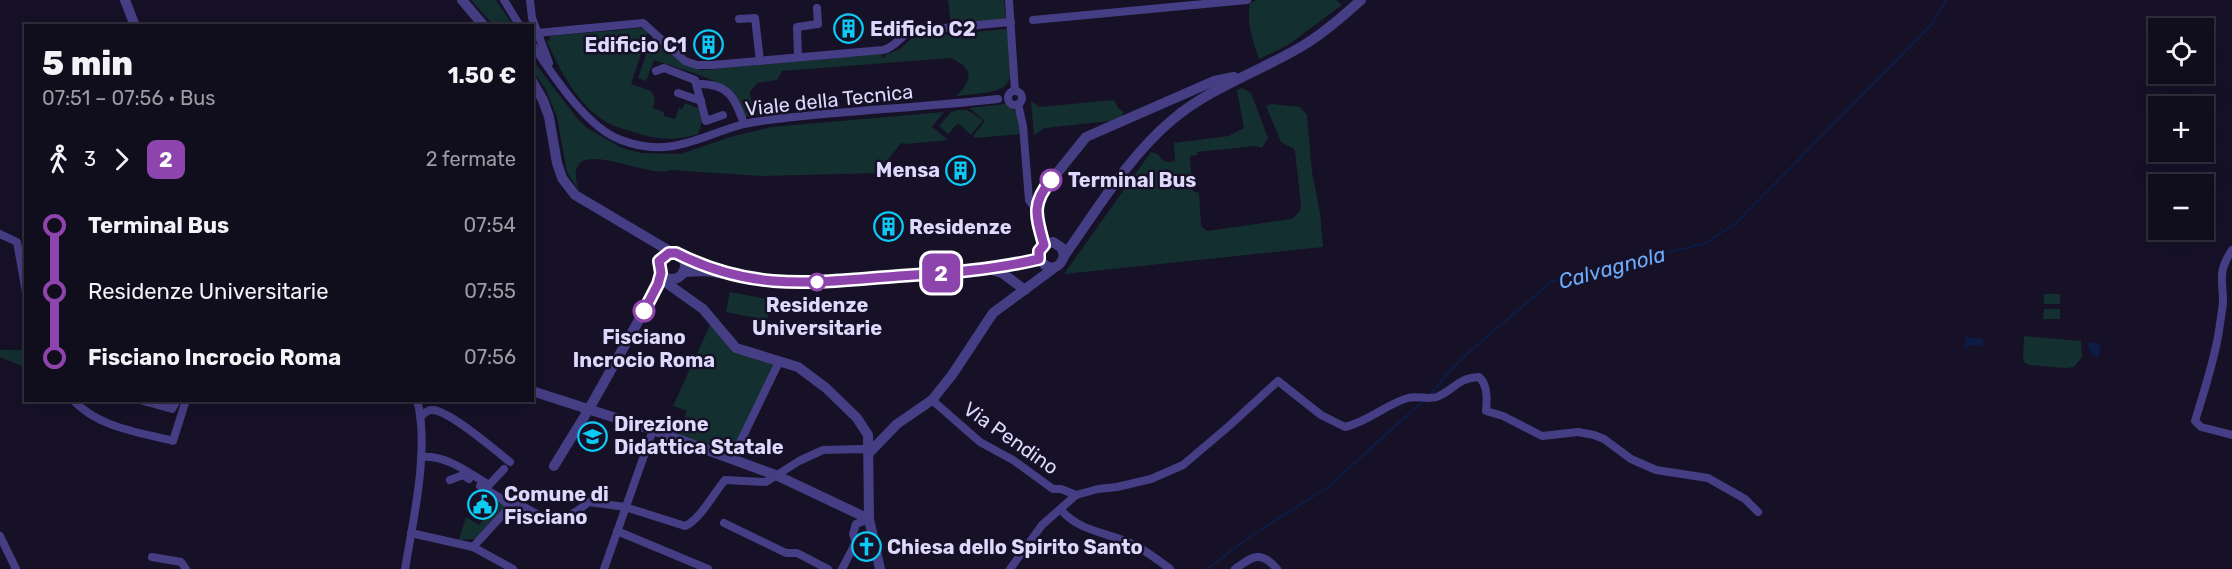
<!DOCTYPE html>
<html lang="it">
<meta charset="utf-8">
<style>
body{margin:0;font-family:Rubik,sans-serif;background:#1e1b2a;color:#f1f3f6;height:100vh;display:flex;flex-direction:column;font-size:22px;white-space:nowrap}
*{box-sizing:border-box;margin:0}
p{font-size:20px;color:#9c9ca4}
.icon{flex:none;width:33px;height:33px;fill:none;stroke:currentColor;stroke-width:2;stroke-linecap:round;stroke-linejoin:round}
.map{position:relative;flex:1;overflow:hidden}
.side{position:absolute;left:24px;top:24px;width:510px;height:378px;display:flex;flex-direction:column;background:#100d1d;border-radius:0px;box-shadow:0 6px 24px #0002,0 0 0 2px #302d3b}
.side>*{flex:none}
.badge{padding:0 12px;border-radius:9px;font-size:21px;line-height:39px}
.fabs{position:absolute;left:2148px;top:18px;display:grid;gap:12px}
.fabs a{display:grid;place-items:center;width:66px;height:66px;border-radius:0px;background:#100d1d;box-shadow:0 6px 24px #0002,0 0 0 2px #302d3b;font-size:30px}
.map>.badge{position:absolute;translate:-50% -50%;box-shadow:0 0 0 3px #fff}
.legs{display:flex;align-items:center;gap:9px;height:66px;padding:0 18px;font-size:20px}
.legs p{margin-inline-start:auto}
.head{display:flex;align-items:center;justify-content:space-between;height:102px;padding:0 18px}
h1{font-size:33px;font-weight:800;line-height:45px}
ul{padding:0 18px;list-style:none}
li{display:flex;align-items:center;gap:21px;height:66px;font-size:22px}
li i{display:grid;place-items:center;width:9px;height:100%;margin:0 8px;background:currentColor}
li i::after{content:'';width:15px;height:15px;margin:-8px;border:4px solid;border-radius:50%;background:#100d1d}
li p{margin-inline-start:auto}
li:first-child i{background:linear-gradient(#0000 50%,currentColor 0)}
li:last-child i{background:linear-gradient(currentColor 50%,#0000 0)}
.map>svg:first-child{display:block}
</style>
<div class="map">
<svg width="2232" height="569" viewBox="0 0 2232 569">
<rect width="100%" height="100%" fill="#161127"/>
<g fill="#142f30">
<path d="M 471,0 L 496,0 L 513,25 L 493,25 Z"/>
<path d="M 948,0 L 1004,0 L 1006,19 L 951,24 Z"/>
<path d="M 1256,0 L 1336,0 L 1342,5 L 1288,45 L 1259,59 C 1253,41 1246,21 1250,3 Z"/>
<path d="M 642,28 L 648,33 L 631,84 L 651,91 L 655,98 L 653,108 L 664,112 L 664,116 L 675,119 L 679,108 L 682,109 L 685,103 L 698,108 L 702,121 L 698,134 C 676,141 656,140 634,132 C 627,130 619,128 612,125 C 580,110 561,72 547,42 L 551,36 Z"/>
<path d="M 1007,29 C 1013,90 1019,90 956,96 C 973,79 974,69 951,58 L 782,71 L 777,80 L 757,83 L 750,92 C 750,109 762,108 775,108 L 775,112 L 745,117 C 742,109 739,99 733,92 C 722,80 671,66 654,60 L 646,81 L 638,78 L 653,35 L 695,68 L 703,70 L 882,54 L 882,57 L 885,58 L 885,55 L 900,49 L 912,38 Z"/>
<path d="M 532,59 L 576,117 L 587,128 L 622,148 L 641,153 L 681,154 L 730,137 L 771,127 L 944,112 L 932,127 L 948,140 L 906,144 L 901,143 L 878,173 L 762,176 L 670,170 C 647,181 558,127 579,191 L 567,172 L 557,117 L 545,88 L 533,72 Z"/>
<path d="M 1242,88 L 1251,93 L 1268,138 L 1262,148 L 1255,146 L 1197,152 L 1197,155 L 1190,156 L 1192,187 L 1193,191 L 1199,193 L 1201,226 L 1207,231 L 1214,230 L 1292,219 L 1300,211 L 1301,204 L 1295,152 L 1294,149 L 1281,142 L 1266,106 L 1271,104 L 1300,107 L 1307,115 L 1312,172 L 1320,213 L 1323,247 L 1064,274 L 1151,152 L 1158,154 L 1162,160 L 1168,162 L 1175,161 L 1174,143 L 1229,136 L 1244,128 L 1237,90 Z"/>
<path d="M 1114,100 L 1118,108 L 1124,112 L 1119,120 L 1045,128 L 1034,135 L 1031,101 L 1039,107 Z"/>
<path d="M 1005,104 C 1019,109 1018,120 1020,134 L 975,138 L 973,136 L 985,121 L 969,108 Z"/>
<path d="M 959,110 L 967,110 L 983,120 L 971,135 L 958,123 L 948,134 L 939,126 L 951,112 Z"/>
<path d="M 730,292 L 772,300 L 767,320 L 726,312 Z"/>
<rect x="2044" y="294" width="16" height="10"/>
<path d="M 2044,309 L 2060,309 L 2060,319 L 2043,319 Z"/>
<path d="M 711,323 L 732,348 L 780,363 L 736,457 L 678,437 L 687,411 L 673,406 Z"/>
<path d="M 2024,336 L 2081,341 L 2082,357 L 2074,367 L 2065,368 L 2030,365 L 2025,363 L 2023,358 Z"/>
<path d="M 0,350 L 25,350 L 25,367 L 0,357 Z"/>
<path d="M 499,499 L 506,506 L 476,539 L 459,540 L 466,517 L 479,525 Z"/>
</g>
<g fill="#0d1c44">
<path d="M 1966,337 L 1983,339 L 1982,346 L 1971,345 L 1966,349 L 1963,348 L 1966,345 Z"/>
<path d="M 2087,342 L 2101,344 L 2098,358 L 2091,354 Z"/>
</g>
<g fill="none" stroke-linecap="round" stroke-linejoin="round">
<g stroke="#0d1c44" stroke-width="2">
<path d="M 1430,394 L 1461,359 L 1552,281 L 1706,243 L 1736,223 L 1932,24 L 1946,0"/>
<path d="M 1207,569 L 1248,538 L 1328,487 L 1424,400"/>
</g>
<g stroke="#463e84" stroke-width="8">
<path d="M 504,0 L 520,26"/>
<path d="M 530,0 L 532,18 L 549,63"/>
<path d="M 1009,0 L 1015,91"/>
<path d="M 739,19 L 755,18 L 760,61"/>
<path d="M 1033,20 L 1247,0"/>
<path d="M 537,33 L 643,23 L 685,61 L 697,65 L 712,65 L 883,50 C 896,47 900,36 911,31 L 1011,22"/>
<path d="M 532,44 C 552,74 587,128 621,140 C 670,159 699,136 744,124 C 757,121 771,120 784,118 C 855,110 927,107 998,99"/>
<path d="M 798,57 L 797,27 L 818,24 L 817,8"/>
<path d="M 656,71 L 664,68 L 695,80 L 706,121 L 723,115"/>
<path d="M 697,84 C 729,83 735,98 744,124"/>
<circle cx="1015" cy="98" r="7"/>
<path d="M 678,93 L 701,101"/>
<path d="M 1018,104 L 1023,126 L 1029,200 L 1036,209"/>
<path d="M 0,234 L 17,242 L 26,292"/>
<path d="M 2232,250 C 2217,273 2223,278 2223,303 C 2222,312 2220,322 2219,331 C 2214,362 2204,391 2195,421 L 2201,427 L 2232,435"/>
<path d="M 73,400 C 99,428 139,432 173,441 L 186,400"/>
<path d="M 140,400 L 172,409 L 177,400"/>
<path d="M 932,400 L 980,442 L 1013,460 L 1053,489 L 1061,489 L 1076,495"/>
<path d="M 420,417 C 424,414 426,410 432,410 C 449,410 495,450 510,462"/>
<path d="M 421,457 C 447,455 467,472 489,485 L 504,469"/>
<path d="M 732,459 L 779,362"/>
<path d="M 450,480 L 463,475 L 469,479"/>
<path d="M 480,486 L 502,499 L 509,506"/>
<path d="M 1061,510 C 1079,531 1105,532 1130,543 C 1144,549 1157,559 1170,569"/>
<path d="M 724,523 L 786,553 L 797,553 L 828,569"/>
<path d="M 617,531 L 708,569"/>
<path d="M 411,533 L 473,547 L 513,569"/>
<path d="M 0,536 L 16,569"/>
<path d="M 473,547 L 515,501 C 548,522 558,527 589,502 L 625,507 L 685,526 C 699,521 714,493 725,480 L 766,482 L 799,461 L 823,450 L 862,449 L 870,452"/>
<path d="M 152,557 L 181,562 L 186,569"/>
<path d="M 405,569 C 413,521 430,447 417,400"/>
<path d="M 604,569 L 653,430"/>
<path d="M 842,569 L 856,542 L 853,534 L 856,524 L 869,519"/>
<path d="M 1010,569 L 1042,525 L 1076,495 L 1098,489 L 1117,487 L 1151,479 L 1183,465 L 1229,426 L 1278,381 L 1321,415 L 1345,427 C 1370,421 1386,404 1408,398 C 1418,395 1430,401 1439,396 C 1456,388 1458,378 1479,377 C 1488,385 1487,400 1486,411 L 1503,416 L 1542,436 L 1578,432 L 1594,435 L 1604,439 L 1631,459 L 1656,470 L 1708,478 L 1745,499 L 1758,512"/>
<path d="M 1235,569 C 1253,556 1261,550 1277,569"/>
</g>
<g stroke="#463e84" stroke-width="10">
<path d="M 125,0 L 135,26"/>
<path d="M 462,0 L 484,26"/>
<path d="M 532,81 L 543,100 L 549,117 L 557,163 L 562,178 L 575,195 L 673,253"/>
<path d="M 1044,245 C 1039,227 1033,211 1041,193 L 1086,137 L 1214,81 L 1234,77"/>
<circle cx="672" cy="266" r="13"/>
<path d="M 680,255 L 712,268"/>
<path d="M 1064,256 L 1062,248 L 1053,242 L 1044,245 L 1039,255 C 1043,271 1059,272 1064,256 C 1097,210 1128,157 1172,120 C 1211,87 1261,71 1304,45 C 1325,32 1343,16 1361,0"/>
<path d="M 992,270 L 1002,273 L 1025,290"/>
<path d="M 683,272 L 707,271 L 766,281 L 806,283 L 986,269 L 1039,259"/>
<path d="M 663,276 L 668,284 L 703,309 L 736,348 L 798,367 L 826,388 L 857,418 L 868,435 L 869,519 L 880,569"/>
<path d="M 532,391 L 653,430 L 778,476 L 869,519"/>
<path d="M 870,452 L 897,424 L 932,400 L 952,375 L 993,313 L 1054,268"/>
<path d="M 554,466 L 589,409 L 644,311 L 661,273"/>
</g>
</g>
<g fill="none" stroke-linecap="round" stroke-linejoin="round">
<defs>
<path id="line-1" d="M 644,311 L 658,284 L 661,273 L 659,261 L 669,253 L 676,253 C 755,293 815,282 899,276 C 946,273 993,270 1039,259 L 1039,251 L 1044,245 C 1036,216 1031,204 1051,180"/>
</defs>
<use href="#line-1" stroke="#fff" stroke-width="14"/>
<use href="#line-1" stroke="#8e44ad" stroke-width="9"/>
</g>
<defs>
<symbol id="building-ring" viewBox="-11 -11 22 22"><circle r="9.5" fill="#161127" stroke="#0dcaf4" stroke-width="1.5"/><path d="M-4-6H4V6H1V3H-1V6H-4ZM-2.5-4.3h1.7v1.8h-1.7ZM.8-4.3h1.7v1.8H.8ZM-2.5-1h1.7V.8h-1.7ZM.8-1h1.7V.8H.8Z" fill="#0dcaf4"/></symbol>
<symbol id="school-ring" viewBox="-11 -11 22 22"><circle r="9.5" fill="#161127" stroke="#0dcaf4" stroke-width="1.5"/><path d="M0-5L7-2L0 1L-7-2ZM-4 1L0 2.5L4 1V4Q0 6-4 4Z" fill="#0dcaf4"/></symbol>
<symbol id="civic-ring" viewBox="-11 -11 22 22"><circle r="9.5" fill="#161127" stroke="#0dcaf4" stroke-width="1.5"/><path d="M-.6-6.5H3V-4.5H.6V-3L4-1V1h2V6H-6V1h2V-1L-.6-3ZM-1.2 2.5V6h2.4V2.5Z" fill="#0dcaf4"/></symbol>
<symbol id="church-ring" viewBox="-11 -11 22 22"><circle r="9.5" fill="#161127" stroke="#0dcaf4" stroke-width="1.5"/><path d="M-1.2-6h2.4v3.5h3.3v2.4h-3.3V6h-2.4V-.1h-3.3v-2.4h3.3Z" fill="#0dcaf4"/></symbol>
</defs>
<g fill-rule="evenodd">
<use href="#building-ring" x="832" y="12" width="33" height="33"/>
<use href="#building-ring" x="692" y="28" width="33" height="33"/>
<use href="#building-ring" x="944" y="154" width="33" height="33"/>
<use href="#building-ring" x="872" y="210" width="33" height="33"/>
<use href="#school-ring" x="576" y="420" width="33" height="33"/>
<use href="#civic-ring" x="466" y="488" width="33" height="33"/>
<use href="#church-ring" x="850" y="530" width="33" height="33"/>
</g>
<g fill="#fff" stroke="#8e44ad" stroke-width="3">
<circle cx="1051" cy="180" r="10"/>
<circle cx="817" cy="282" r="8"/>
<circle cx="644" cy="311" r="10"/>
</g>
<g text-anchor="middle" stroke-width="5" stroke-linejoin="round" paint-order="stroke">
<g font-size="20" font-weight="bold" fill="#dfd8fd" stroke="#161127" text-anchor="start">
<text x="870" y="36">Edificio C2</text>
<text x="687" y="52" text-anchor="end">Edificio C1</text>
<text x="940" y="177" text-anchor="end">Mensa</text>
<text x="909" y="234">Residenze</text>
<text x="614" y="431">Direzione<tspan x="614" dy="23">Didattica Statale</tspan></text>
<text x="504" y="501">Comune di<tspan x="504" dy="23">Fisciano</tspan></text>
<text x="887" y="554">Chiesa dello Spirito Santo</text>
</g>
<g font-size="20" fill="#dfd8fd" stroke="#161127">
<text transform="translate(829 100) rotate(-6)" y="7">Viale della Tecnica</text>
<text transform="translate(1011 438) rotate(35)" y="7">Via Pendino</text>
</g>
<g font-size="20" font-weight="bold" fill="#dfd8fd" stroke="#161127">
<text x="1068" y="187" text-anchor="start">Terminal Bus</text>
<text x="817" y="312">Residenze<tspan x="817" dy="23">Universitarie</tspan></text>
<text x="644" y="344">Fisciano<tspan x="644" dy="23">Incrocio Roma</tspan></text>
</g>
<g font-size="21" font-style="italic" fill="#6babf9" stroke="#161127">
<text transform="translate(1612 268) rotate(-15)" y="7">Calvagnola</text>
</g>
</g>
</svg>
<div class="fabs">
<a><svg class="icon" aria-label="locate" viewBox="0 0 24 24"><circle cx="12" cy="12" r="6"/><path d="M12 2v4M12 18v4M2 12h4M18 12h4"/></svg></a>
<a>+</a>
<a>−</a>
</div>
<b class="badge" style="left:941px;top:273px;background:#8e44ad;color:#fff">2</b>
<section class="side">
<div class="head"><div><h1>5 min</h1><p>07:51 – 07:56 · Bus</p></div><b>1.50 €</b></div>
<div class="legs"><svg class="icon" aria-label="walk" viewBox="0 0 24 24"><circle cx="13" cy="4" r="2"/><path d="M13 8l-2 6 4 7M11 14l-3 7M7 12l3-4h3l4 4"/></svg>3<svg class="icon" aria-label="forward" viewBox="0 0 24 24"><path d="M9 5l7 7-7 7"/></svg><b class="badge" style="background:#8e44ad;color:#fff">2</b><p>2 fermate</p></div>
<ul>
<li><i style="color:#8e44ad"></i><b>Terminal Bus</b><p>07:54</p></li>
<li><i style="color:#8e44ad"></i><span>Residenze Universitarie</span><p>07:55</p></li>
<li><i style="color:#8e44ad"></i><b>Fisciano Incrocio Roma</b><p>07:56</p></li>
</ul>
</section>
</div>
